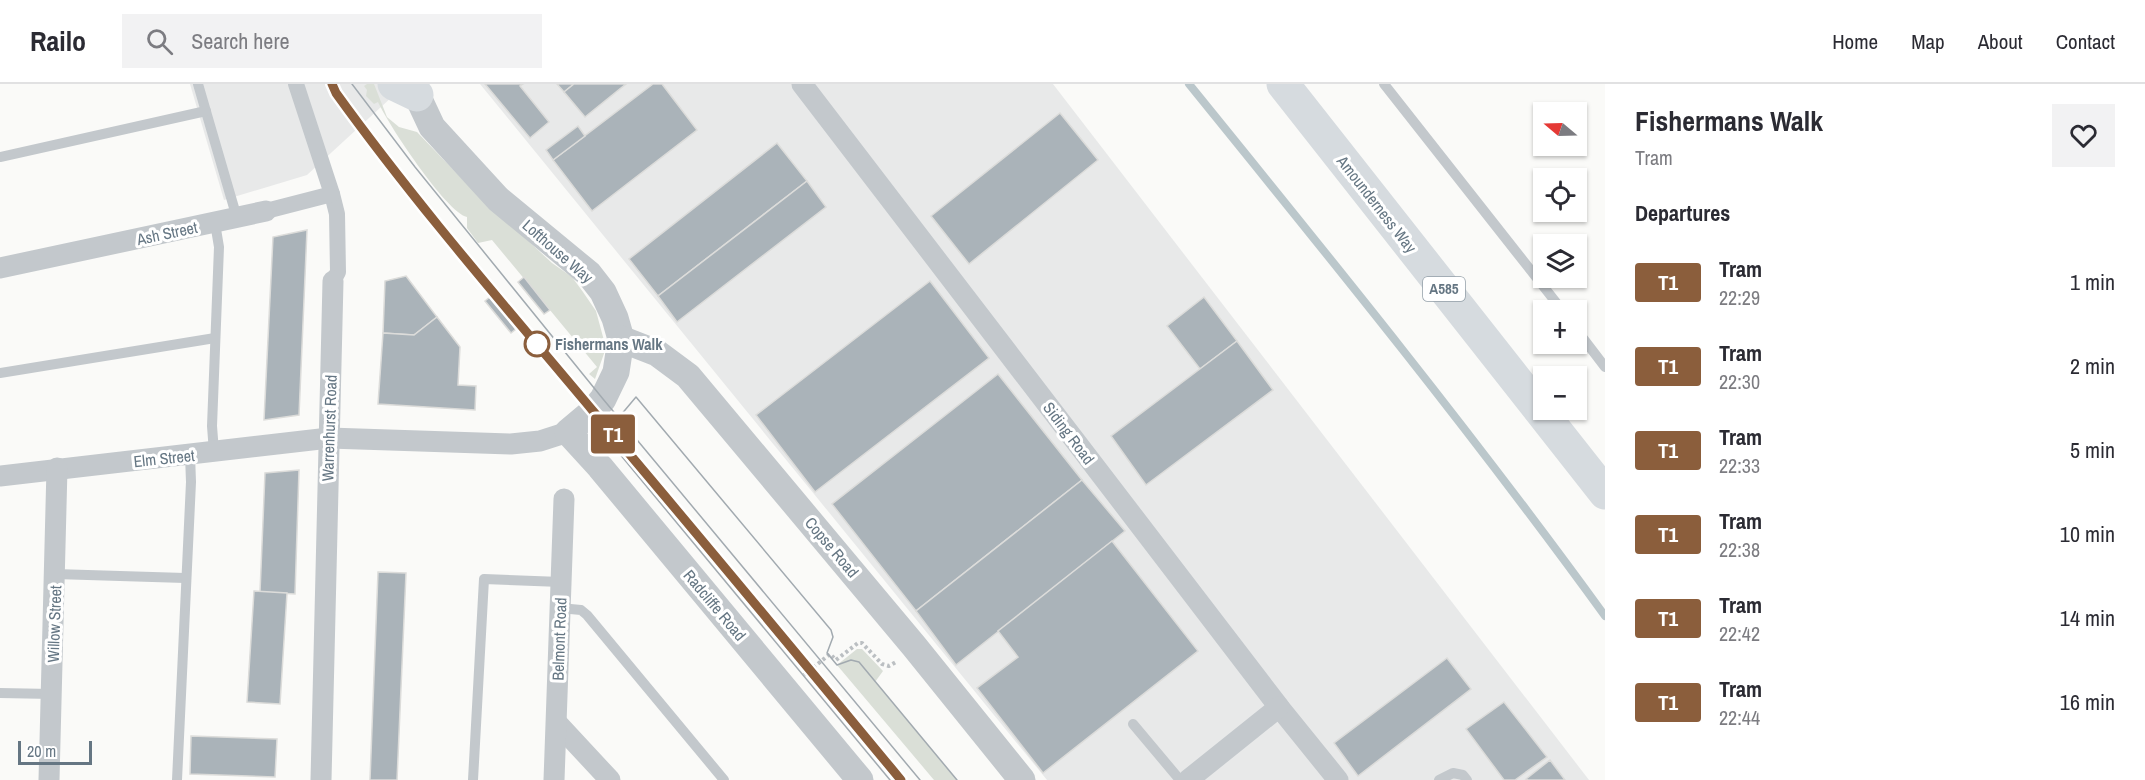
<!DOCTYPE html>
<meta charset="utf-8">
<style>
body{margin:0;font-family:"Archivo Narrow",sans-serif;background:#f2f2f3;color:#2b2b33;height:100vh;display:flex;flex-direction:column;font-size:22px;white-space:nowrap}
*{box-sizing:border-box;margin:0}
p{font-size:20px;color:#7c7c81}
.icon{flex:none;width:33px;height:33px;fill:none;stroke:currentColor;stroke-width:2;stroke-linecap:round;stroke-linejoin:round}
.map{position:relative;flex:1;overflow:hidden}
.sheet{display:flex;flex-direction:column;background:#fff;width:540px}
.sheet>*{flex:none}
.badge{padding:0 12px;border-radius:4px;font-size:21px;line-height:39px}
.needle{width:39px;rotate:289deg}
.tools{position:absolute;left:1533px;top:18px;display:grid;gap:12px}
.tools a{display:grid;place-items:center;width:54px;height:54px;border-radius:0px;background:#fff;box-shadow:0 2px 4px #0004;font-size:30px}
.scale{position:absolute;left:18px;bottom:15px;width:74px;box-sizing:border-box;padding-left:6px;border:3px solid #657683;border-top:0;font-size:16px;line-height:21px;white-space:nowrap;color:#657683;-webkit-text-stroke:4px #fff;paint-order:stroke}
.map>.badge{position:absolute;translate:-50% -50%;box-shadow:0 0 0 3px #fff}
h2{padding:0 30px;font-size:22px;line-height:54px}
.round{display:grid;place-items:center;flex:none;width:63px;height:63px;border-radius:0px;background:#f2f2f3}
.overview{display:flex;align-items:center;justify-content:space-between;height:102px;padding:0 30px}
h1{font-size:28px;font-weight:800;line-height:45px}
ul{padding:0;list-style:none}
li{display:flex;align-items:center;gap:18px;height:84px;padding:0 30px}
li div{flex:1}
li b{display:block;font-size:22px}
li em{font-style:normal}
li .badge{min-width:66px;font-weight:700;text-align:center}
header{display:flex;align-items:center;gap:36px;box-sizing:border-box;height:84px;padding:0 30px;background:#fff;border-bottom:2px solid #e1e1e2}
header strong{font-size:28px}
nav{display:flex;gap:33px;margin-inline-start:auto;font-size:21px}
.search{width:420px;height:54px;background:#f2f2f3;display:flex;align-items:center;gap:15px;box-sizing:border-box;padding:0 21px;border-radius:0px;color:#7c7c81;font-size:22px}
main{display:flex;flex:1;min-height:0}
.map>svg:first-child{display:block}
</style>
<header>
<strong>Railo</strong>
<div class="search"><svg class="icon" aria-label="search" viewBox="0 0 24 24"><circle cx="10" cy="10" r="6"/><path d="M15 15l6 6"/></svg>Search here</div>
<nav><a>Home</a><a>Map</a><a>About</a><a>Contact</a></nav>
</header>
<main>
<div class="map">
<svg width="1605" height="696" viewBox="0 0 1605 696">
<rect width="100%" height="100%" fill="#fafaf8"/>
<g fill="#e8e9e9">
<path d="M 190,0 L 406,0 L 307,91 L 224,116 Z"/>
<path d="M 480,0 L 1053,0 L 1589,696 L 1047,696 Z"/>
</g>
<g fill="#dadfd7">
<path d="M 367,0 L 374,0 L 387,33 L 399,43 L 417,48 L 465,98 L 552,179 L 572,193 L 583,208 L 596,227 L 606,264 L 595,295 L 589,290 L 597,283 L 492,156 L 478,159 L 467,144 L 467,133 C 446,128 388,40 378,18 L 374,20 L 366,12 L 367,6 L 364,2 Z"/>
<path d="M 857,565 L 862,565 L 883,587 L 875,598 L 957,696 L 934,696 L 837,581 Z"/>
</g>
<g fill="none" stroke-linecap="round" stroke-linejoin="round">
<path stroke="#bbc7cb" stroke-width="8" d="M 1189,0 C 1331,175 1473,350 1605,532"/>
</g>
<g fill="#aab3b9" stroke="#dcdcda" stroke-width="1.5">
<path d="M 485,0 L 523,0 L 520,2 L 549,38 L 530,54 Z"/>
<path d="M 557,0 L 574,0 L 564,8 Z"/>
<path d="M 574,0 L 626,0 L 585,33 L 564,8 Z"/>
<path d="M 653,0 L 662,0 L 697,46 L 592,127 L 553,76 Z"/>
<path d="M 1060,29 L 1098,76 L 969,180 L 931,132 Z"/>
<path d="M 578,42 L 585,52 L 553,76 L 546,66 Z"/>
<path d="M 777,59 L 807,97 L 658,212 L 629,175 Z"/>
<path d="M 807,97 L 826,123 L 677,238 L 658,212 Z"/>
<path d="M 307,146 L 299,331 L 264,336 L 273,153 Z"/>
<path d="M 406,192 L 437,233 L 414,251 L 383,249 L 385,197 Z"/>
<path d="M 524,193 L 550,226 L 544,230 L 518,198 Z"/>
<path d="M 930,197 L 989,274 L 815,408 L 756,331 Z"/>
<path d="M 491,212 L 516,245 L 511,249 L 485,217 Z"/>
<path d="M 1204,213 L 1237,257 L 1200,285 L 1167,242 Z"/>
<path d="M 437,233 L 460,263 L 458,301 L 476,302 L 475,326 L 378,320 L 383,249 L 414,251 Z"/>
<path d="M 1237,257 L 1273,306 L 1146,401 L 1111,352 Z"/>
<path d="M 998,290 L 1082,396 L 916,527 L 832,420 Z"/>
<path d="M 299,386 L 295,510 L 260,508 L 265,389 Z"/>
<path d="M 1082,396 L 1125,447 L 956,581 L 916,527 Z"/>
<path d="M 1112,457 L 1198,567 L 1043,689 L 977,604 L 1018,573 L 998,547 Z"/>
<path d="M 378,488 L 406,489 L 397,696 L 370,696 Z"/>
<path d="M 254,507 L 287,509 L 280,620 L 247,618 Z"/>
<path d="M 1447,574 L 1471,605 L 1358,692 L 1334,659 Z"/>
<path d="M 1504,618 L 1547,673 L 1515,696 L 1504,696 L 1466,645 Z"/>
<path d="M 191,652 L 277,655 L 275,693 L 190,690 Z"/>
<path d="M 1550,676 L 1565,696 L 1528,696 L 1526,695 Z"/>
</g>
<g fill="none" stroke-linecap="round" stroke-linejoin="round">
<path stroke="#bbbfc2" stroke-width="4" stroke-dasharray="3 3" stroke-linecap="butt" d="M 804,591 L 830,570 L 836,576 L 858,559 L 862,559 L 882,580 L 889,582 L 896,578"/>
<g stroke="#c3c8cc" stroke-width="10">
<path d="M 198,0 L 237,134"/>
<path d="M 1384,0 L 1562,226"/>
<path d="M 0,73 L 206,27"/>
<path d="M 1576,245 L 1605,283"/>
<path d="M 0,289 L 215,254"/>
<path d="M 214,368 L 212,342 L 219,163 L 215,139"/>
<path d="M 55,490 L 185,494"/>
<path d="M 560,524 L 581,526 L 587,531 L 724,696"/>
<path d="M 0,609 L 52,610"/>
<path d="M 1133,640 L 1180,696"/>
<path d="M 177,696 L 191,398 L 190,371"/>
<path d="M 473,696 L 484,495 L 561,498"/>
<path d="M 1439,696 L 1453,689 L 1463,691 L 1467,696"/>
</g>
<g stroke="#c3c8cc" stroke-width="16">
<path d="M 296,0 L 332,110 L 337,130 L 338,188 L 333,197"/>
<path d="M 266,127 L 332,110"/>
</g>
<g stroke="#c3c8cc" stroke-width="21">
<path d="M 802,0 L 1279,623 L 1338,696"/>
<path d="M 0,184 L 266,127"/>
<path d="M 0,392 L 329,354 L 511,360 L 540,357 L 568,348"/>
<path d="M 557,639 L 610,696"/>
<path d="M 49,696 L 57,384"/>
<path d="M 321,696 L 333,197"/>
<path d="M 554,696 L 564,415"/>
<path d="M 1188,696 L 1279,623"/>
</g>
<g stroke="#c3c8cc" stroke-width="27">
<path d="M 417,11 L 432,43 L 498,115 L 589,190 L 603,208 L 615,234 L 621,255 L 616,288 L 603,315 L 593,327 L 568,348 L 600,383 L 860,696"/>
<path d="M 621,255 L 657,269 L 688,292 L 914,562 L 1022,696"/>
</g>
<path stroke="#d6dbdf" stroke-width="33" d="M 394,0 L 417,11"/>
<path stroke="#d6dbdf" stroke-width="33" d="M 1283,0 L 1605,409"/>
<g stroke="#a2aab0" stroke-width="1.5">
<path d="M 332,0 L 342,18 L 398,92 L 475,188 L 613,350"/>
<path d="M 352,0 L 415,83 L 603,315 L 920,696"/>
<path d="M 890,696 L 604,351 L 636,313 L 831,546 L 833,553 L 827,569 L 837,581 L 851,576 L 859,578 L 957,696"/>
</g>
</g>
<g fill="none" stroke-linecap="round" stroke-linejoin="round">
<defs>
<path id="line" d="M 332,0 L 336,9 C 416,120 505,222 593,327 C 697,449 799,573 901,696"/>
</defs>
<use href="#line" stroke="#fff" stroke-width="14"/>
<use href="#line" stroke="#8b5e3c" stroke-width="9"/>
</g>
<circle fill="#fff" stroke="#8b5e3c" stroke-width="3" cx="537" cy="260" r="12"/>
<g text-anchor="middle" stroke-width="6" stroke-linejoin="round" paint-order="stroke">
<rect fill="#fff" stroke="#939fa8" stroke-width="1.5" x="1423" y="193" width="42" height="24" rx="4.5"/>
<g font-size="15" font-weight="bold" fill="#657683">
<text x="1444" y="210">A585</text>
</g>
<g font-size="16" fill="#657683" stroke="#fff">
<text transform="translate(1377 120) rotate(52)" y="6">Amounderness Way</text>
<text transform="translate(167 149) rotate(-12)" y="6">Ash Street</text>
<text transform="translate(558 167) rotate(41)" y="6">Lofthouse Way</text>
<text transform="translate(329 344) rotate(-88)" y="6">Warrenhurst Road</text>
<text transform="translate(1069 349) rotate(53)" y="6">Siding Road</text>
<text transform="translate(164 374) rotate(-6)" y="6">Elm Street</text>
<text transform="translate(832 463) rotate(50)" y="6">Copse Road</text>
<text transform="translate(715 521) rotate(50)" y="6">Radcliffe Road</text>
<text transform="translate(54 540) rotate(-88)" y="6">Willow Street</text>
<text transform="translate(559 555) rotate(-88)" y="6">Belmont Road</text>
</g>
<g font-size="16" font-weight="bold" fill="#657683" stroke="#fff" text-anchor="start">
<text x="555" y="266">Fishermans Walk</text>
</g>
</g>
</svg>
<div class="tools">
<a><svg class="needle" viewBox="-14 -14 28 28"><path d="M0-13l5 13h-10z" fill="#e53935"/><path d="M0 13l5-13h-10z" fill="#7c7c81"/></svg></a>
<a><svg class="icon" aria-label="locate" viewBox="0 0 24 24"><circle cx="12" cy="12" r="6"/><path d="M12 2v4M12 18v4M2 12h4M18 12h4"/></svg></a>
<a><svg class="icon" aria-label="layers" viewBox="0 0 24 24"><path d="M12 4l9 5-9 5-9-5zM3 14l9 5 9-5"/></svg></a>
<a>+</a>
<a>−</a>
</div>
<div class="scale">20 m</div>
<b class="badge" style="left:613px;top:350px;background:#8b5e3c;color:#fff">T1</b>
</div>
<section class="sheet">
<div class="overview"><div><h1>Fishermans Walk</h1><p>Tram</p></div><a class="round"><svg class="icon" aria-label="heart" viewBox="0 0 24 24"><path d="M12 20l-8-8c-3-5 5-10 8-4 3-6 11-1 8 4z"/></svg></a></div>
<h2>Departures</h2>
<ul>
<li><span class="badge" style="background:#8b5e3c;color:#fff">T1</span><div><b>Tram</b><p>22:29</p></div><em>1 min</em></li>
<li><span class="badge" style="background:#8b5e3c;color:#fff">T1</span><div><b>Tram</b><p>22:30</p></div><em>2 min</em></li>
<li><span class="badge" style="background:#8b5e3c;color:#fff">T1</span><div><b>Tram</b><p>22:33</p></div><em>5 min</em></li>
<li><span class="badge" style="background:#8b5e3c;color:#fff">T1</span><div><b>Tram</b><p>22:38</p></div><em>10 min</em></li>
<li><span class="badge" style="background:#8b5e3c;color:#fff">T1</span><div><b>Tram</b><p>22:42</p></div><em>14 min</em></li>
<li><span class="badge" style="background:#8b5e3c;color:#fff">T1</span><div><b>Tram</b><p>22:44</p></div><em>16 min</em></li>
</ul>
</section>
</main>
